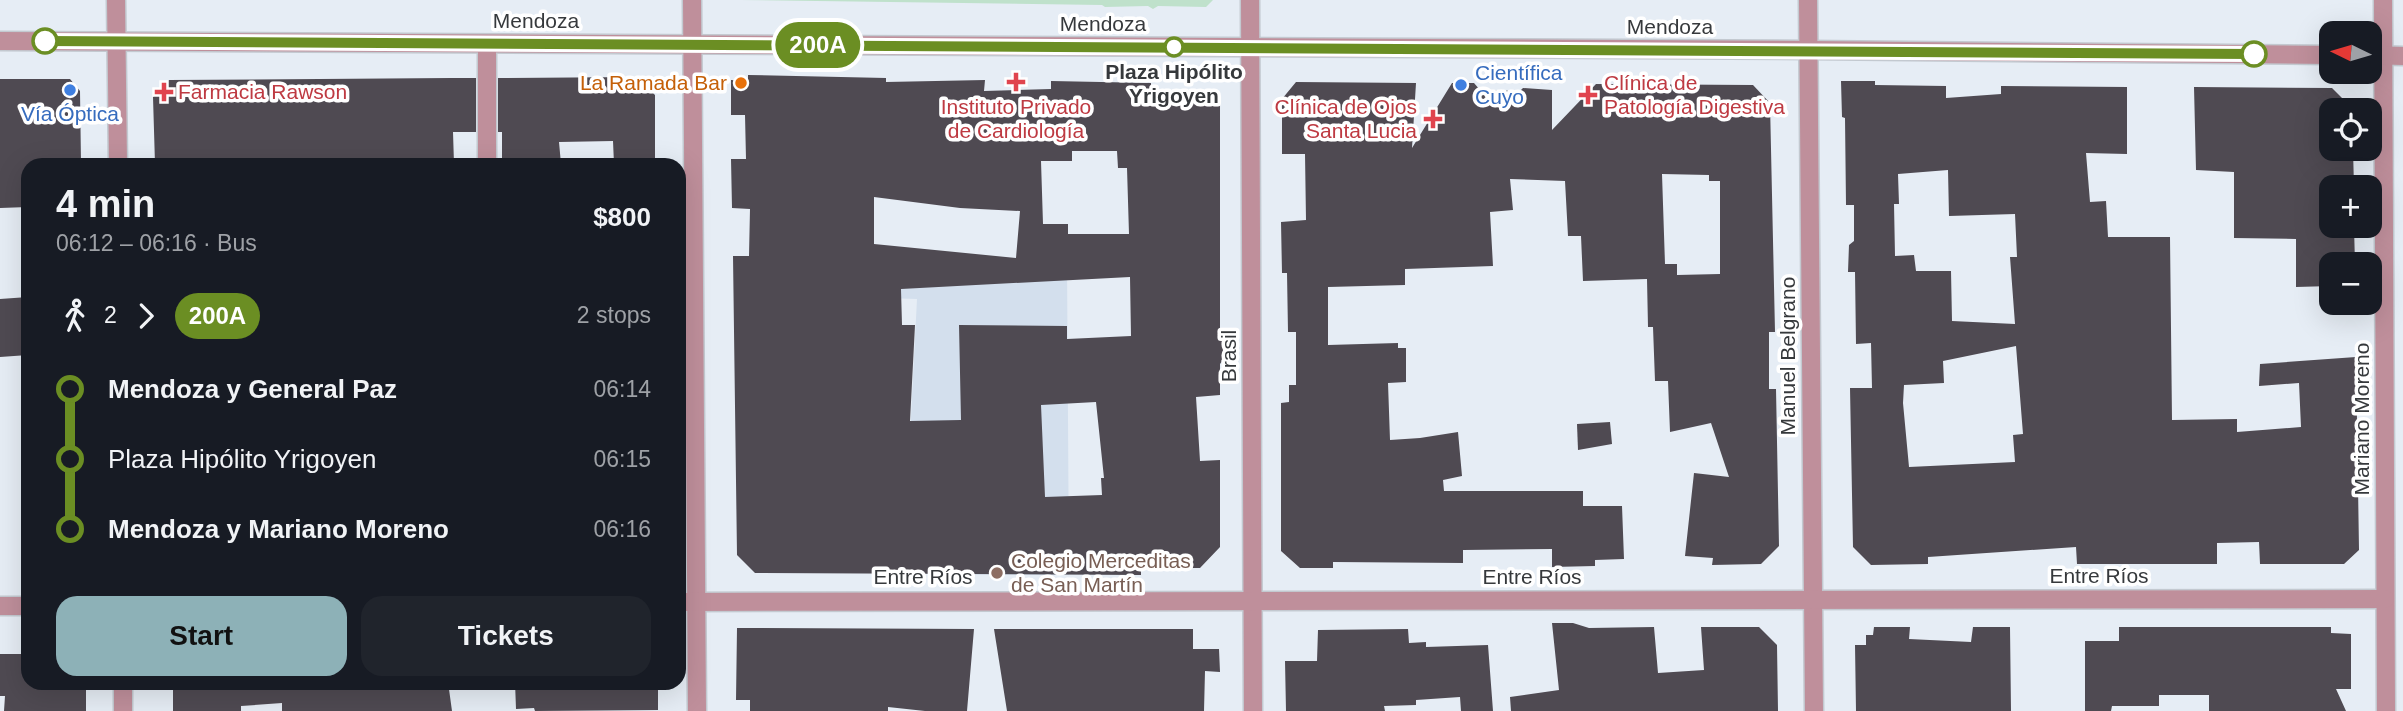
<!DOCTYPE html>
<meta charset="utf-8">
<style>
body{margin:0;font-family:Helvetica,sans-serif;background:#20242c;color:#f1f3f6;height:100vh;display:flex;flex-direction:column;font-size:26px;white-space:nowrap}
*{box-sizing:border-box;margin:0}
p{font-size:23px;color:#9ea1a6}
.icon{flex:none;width:38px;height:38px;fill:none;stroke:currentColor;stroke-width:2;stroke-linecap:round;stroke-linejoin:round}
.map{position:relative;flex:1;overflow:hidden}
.side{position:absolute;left:21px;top:158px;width:665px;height:532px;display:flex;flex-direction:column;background:#171b24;border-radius:21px;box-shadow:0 7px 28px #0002}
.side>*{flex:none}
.badge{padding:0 14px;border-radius:23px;font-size:24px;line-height:46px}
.needle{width:46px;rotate:275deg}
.buttons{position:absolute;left:2319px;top:21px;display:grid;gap:14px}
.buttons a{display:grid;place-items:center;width:63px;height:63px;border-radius:14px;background:#171b24;box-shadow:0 7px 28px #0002;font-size:35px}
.map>.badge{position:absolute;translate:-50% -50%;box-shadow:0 0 0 4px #fff}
.legs{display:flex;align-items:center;gap:10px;height:77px;padding:0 35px;font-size:23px}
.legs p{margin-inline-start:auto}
.summary{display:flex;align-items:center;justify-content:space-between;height:119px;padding:0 35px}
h1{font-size:38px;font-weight:600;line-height:52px}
.action{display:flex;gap:14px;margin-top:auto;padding:14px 35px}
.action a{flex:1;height:80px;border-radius:21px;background:#8db1b7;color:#111;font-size:28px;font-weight:600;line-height:80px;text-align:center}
.action a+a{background:#20242c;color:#f1f3f6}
ul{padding:0 35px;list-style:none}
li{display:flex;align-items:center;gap:24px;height:70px;font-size:26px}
li i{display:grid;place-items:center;width:10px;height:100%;margin:0 9px;background:currentColor}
li i::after{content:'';width:18px;height:18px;margin:-9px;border:5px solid;border-radius:50%;background:#171b24}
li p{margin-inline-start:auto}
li:first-child i{background:linear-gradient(#0000 50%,currentColor 0)}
li:last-child i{background:linear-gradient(currentColor 50%,#0000 0)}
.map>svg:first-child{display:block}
</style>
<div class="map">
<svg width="2403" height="711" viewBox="0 0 2403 711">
<rect width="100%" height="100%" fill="#e6edf5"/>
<path fill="#d3dfed" d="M 942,252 L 1067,263 L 1069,575 L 928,574 L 930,476 L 908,475 L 917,299 L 884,298 Z"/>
<path fill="#bfe1cb" d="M 740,0 L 1213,0 L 1206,7 L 1158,6 L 1153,9 L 1148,6 L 1105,7 L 1102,5 Z"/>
<g fill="#4f4a52" fill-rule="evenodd">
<path d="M 748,75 L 886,78 L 886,82 L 985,80 L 984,91 L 1051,89 L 1051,81 L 1151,83 L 1151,96 L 1220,95 L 1220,332 L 1223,331 L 1223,360 L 1220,364 L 1220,395 L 1196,397 L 1200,461 L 1220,460 L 1220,547 L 1200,568 L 1141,568 L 1141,575 L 755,573 L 737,555 L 733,256 L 749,256 L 750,209 L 732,208 L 731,159 L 746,159 L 745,115 L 731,115 L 731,80 L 748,81 ZM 1072,151 L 1117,151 L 1118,168 L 1127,168 L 1129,234 L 1068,234 L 1068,224 L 1043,224 L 1041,161 L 1072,161 ZM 874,197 L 960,208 L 1020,211 L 1016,258 L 874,244 ZM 1130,277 L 1131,336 L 1067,339 L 1067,326 L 959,325 L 961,420 L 910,421 L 915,325 L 902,325 L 901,289 ZM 1096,402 L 1104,478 L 1101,478 L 1102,495 L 1045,497 L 1041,405 Z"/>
<path d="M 636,77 L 655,95 L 655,164 L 614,164 L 613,141 L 559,142 L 561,164 L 502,164 L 502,132 L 498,132 L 498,78 Z"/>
<path d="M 451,78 L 476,78 L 476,132 L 453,132 L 454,164 L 155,164 L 153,97 L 169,80 Z"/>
<path d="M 0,79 L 70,79 L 80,91 L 81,164 L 28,164 L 28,207 L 0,208 Z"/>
<path d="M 1841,81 L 1875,81 L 1875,85 L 1946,86 L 1946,98 L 2001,94 L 2001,86 L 2127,87 L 2127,154 L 2086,153 L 2090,202 L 2106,201 L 2108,237 L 2170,237 L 2172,420 L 2237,419 L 2237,432 L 2301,427 L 2299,383 L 2259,386 L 2260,364 L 2356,357 L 2359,550 L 2344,564 L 2260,564 L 2259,542 L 2217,543 L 2217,564 L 2077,564 L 2076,547 L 1928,557 L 1928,564 L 1871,565 L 1853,547 L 1850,388 L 1872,388 L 1871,343 L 1856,344 L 1855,272 L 1848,272 L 1849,245 L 1854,241 L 1854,205 L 1846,205 L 1845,118 L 1842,117 ZM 1948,170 L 1949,216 L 2015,214 L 2017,257 L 2010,257 L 2015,324 L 1952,321 L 1951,271 L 1916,271 L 1914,255 L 1895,256 L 1894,204 L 1899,204 L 1898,174 ZM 2016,346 L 2023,434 L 2013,435 L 2015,462 L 1909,467 L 1903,403 L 1904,385 L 1944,383 L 1943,361 Z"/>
<path d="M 1296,82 L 1416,83 L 1412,148 L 1452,83 L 1474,83 L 1480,90 L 1520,91 L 1523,88 L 1552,90 L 1552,130 L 1596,84 L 1753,85 L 1770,103 L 1775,332 L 1769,332 L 1769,389 L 1776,389 L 1779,546 L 1761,564 L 1712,565 L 1713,558 L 1685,556 L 1694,473 L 1729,477 L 1711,423 L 1670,432 L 1668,381 L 1655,381 L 1653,327 L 1648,327 L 1647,279 L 1583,281 L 1581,236 L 1568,236 L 1565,181 L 1510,179 L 1513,210 L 1490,212 L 1493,266 L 1405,269 L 1405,285 L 1328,287 L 1328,345 L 1398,343 L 1398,348 L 1406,348 L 1406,382 L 1388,383 L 1390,440 L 1420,438 L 1458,432 L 1462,476 L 1443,480 L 1444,491 L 1583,491 L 1583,506 L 1622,506 L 1624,559 L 1595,560 L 1595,566 L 1552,567 L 1552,549 L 1463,550 L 1463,563 L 1333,562 L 1333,568 L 1300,568 L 1281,551 L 1281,403 L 1289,402 L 1289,385 L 1296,385 L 1296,332 L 1288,332 L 1287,273 L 1282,273 L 1281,222 L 1306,220 L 1305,154 L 1282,154 L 1282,99 ZM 1662,174 L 1709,175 L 1709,181 L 1720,181 L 1720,274 L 1677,275 L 1677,264 L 1665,264 Z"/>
<path d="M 2194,87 L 2332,88 L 2352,108 L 2352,110 L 2331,110 L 2331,149 L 2353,149 L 2354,187 L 2331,187 L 2331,226 L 2354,226 L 2355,264 L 2331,264 L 2331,286 L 2296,287 L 2296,239 L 2234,238 L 2234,172 L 2196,170 Z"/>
<path d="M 28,297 L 28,355 L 0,357 L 0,299 Z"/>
<path d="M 1610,422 L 1612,444 L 1578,450 L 1577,424 Z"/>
<path d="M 1552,623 L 1573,623 L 1589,628 L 1654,627 L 1658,673 L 1704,670 L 1701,627 L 1759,627 L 1777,645 L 1778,711 L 1511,711 L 1510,697 L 1559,690 Z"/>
<path d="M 1874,627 L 1910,627 L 1909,639 L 1971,642 L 1973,627 L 2010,627 L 2011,711 L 1856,711 L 1855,645 L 1866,645 L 1866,635 L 1873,635 Z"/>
<path d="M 2119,627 L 2331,627 L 2331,633 L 2351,634 L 2351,689 L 2336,689 L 2346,711 L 2209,711 L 2209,695 L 2159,695 L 2159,706 L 2112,706 L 2111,711 L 2085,711 L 2085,641 L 2119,641 Z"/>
<path d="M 737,628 L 974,629 L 967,711 L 925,711 L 888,707 L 888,711 L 750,711 L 750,700 L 736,700 Z"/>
<path d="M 994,629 L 1193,629 L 1193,649 L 1219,649 L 1220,672 L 1205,671 L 1204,711 L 1007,711 Z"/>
<path d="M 1408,629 L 1409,643 L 1426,642 L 1426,647 L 1488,645 L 1493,711 L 1461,711 L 1460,697 L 1416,700 L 1416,705 L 1384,706 L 1385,711 L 1286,711 L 1285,661 L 1317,661 L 1318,630 Z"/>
<path d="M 0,654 L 28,654 L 28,682 L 86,682 L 86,711 L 4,711 L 5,696 L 0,696 Z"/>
<path d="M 283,682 L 335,682 L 336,690 L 383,688 L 383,682 L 448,682 L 452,711 L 282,711 L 282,703 L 241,706 L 241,711 L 173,711 L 173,687 Z"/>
<path d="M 515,682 L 658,682 L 658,710 L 535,711 L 534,708 L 516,709 Z"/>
</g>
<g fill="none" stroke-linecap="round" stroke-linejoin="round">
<defs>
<g id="street">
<path d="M 116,0 L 118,164"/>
<path d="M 692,0 L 697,711"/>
<path d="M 1250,0 L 1253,711"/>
<path d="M 1808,0 L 1814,711"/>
<path d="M 2383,0 L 2386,711"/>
<path d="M 0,41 L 1809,50 L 2331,55"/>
<path d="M 487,44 L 487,164"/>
<path d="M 2370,55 L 2403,56"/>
<path d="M 679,602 L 2385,599"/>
<path d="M 0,606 L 28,606"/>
<path d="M 123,682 L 123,711"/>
</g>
</defs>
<use href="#street" stroke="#c3c9d0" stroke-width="21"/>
<use href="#street" stroke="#bf8f9b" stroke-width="18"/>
</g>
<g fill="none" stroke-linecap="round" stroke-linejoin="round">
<defs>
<path id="line-1" d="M 45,41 L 2254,54"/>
</defs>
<use href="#line-1" stroke="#fff" stroke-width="16"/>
<use href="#line-1" stroke="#6b8e23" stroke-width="10"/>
</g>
<g fill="#fff" stroke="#6b8e23" stroke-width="3.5">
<circle cx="45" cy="41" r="12"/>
<circle cx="1174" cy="47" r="9"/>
<circle cx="2254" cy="54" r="12"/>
</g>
<g fill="#e0444e" stroke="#fff" stroke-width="2.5">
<path d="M1012.5 71.5h7v7h7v7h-7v7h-7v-7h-7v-7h7z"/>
<path d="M160.5 81.5h7v7h7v7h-7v7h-7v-7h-7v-7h7z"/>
<path d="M1584.5 84.5h7v7h7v7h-7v7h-7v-7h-7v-7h7z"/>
<path d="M1429.5 108.5h7v7h7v7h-7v7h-7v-7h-7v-7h7z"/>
</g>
<circle fill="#e8710a" stroke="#fff" stroke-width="2.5" cx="741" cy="83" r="7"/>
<g fill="#3f7fe0" stroke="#fff" stroke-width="2.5">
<circle cx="1461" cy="85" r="7"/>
<circle cx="70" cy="90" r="7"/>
</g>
<circle fill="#8d6e63" stroke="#fff" stroke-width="2.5" cx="997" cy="573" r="7"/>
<g text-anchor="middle" stroke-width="7" stroke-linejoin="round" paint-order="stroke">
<g font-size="21" fill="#36393c" stroke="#fff">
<text x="536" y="28">Mendoza</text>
<text x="1103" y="31">Mendoza</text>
<text x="1670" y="34">Mendoza</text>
<text transform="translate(1229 356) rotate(-90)" y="7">Brasil</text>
<text transform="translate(1788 356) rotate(-90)" y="7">Manuel Belgrano</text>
<text transform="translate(2362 419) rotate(-90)" y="7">Mariano Moreno</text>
<text x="2099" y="583">Entre Ríos</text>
<text x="923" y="584">Entre Ríos</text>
<text x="1532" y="584">Entre Ríos</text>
</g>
<g font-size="21" font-weight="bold" fill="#36393c" stroke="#fff">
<text x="1174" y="79">Plaza Hipólito<tspan x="1174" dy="24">Yrigoyen</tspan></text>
</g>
<g font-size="21" fill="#366cbe" stroke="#fff" text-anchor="start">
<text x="1475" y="80">Científica<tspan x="1475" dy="24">Cuyo</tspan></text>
<text x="70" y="121" text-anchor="middle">Vía Óptica</text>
</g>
<g font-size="21" fill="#c56008" stroke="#fff" text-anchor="end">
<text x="727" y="90">La Ramada Bar</text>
</g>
<g font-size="21" fill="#be3a42" stroke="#fff" text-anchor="start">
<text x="1604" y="90">Clínica de<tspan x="1604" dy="24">Patología Digestiva</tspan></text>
<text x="178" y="99">Farmacia Rawson</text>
<text x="1016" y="114" text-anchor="middle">Instituto Privado<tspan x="1016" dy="24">de Cardiología</tspan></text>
<text x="1417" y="114" text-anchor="end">Clínica de Ojos<tspan x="1417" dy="24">Santa Lucia</tspan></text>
</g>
<g font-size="21" fill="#785e54" stroke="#fff" text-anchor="start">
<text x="1011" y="568">Colegio Merceditas<tspan x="1011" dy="24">de San Martín</tspan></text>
</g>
</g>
</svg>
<div class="buttons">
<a><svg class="needle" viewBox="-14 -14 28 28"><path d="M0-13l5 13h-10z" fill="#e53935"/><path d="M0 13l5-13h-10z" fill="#9ea1a6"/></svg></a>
<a><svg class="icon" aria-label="locate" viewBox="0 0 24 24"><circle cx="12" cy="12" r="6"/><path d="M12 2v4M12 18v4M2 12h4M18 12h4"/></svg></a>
<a>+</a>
<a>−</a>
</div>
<b class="badge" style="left:818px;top:45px;background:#6b8e23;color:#fff">200A</b>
<section class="side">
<div class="summary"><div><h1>4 min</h1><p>06:12 – 06:16 · Bus</p></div><b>$800</b></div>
<div class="legs"><svg class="icon" aria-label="walk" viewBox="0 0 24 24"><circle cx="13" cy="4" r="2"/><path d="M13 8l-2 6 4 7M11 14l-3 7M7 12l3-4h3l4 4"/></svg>2<svg class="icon" aria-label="forward" viewBox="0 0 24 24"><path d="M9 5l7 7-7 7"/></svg><b class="badge" style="background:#6b8e23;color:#fff">200A</b><p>2 stops</p></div>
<ul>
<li><i style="color:#6b8e23"></i><b>Mendoza y General Paz</b><p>06:14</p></li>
<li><i style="color:#6b8e23"></i><span>Plaza Hipólito Yrigoyen</span><p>06:15</p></li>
<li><i style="color:#6b8e23"></i><b>Mendoza y Mariano Moreno</b><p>06:16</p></li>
</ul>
<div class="action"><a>Start</a><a>Tickets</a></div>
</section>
</div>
